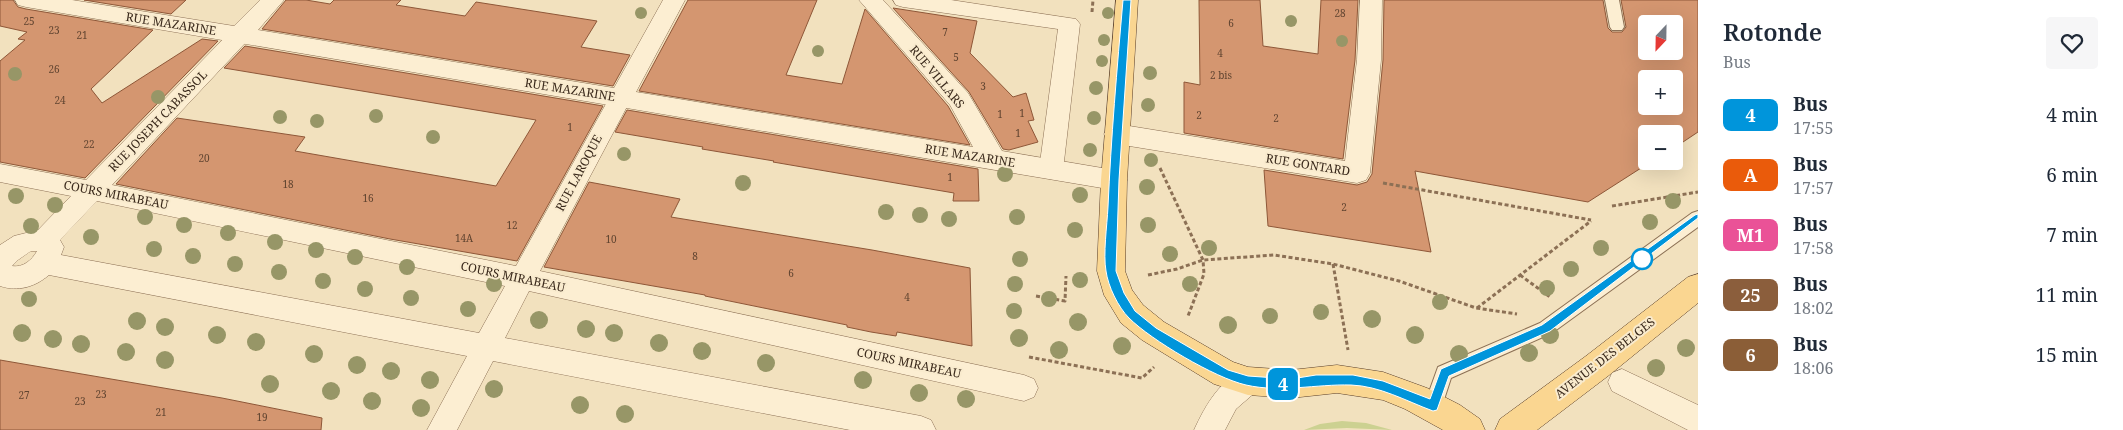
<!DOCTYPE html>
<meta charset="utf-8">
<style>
body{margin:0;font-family:"Noto Serif",serif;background:#f6f6f7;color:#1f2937;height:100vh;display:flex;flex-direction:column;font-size:19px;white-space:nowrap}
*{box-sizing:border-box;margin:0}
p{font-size:16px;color:#747a83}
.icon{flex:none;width:28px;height:28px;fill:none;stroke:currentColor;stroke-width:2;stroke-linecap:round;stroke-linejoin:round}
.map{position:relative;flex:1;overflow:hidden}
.details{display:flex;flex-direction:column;background:#fff;width:425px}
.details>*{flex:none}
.badge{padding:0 10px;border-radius:8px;font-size:18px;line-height:32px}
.needle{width:32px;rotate:202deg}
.fabs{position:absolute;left:1638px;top:15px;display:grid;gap:10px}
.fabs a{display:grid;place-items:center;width:45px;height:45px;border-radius:5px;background:#fff;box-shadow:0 5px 20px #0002;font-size:25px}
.map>.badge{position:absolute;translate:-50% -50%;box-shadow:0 0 0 2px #fff}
.round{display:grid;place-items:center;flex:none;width:52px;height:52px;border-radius:5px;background:#f6f6f7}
.headline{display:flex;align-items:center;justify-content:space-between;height:85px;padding:0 25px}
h1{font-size:24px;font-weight:600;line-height:38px}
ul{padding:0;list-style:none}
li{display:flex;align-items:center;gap:15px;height:60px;padding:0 25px}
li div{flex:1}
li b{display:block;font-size:19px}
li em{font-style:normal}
li .badge{min-width:55px;font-weight:700;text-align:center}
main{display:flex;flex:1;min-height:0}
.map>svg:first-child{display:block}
</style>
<main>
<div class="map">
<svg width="1698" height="430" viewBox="0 0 1698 430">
<rect width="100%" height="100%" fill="#f2e1be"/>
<path fill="#ccd191" d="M 1342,421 L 1366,423 L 1392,430 L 1347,428 L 1304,430 L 1320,424 Z"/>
<g fill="#d49670" stroke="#8e5738" fill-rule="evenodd">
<path d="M 0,0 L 13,0 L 18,7 L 26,9 L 153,30 L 91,89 L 102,103 L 202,39 L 218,41 L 85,178 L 0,162 L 0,61 L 25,40 L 18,39 L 27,32 L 0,26 Z"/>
<path d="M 84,0 L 186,0 L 171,14 Z"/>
<path d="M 286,0 L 306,0 L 330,4 L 334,0 L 401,0 L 396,5 L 465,16 L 476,2 L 597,21 L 581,47 L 630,55 L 613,86 L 262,29 Z"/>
<path d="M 688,0 L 817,0 L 786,75 L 842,84 L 865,9 L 948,106 L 970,145 L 639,91 Z"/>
<path d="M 1199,0 L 1260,0 L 1263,46 L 1318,54 L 1321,0 L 1358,0 L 1355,60 L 1343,159 L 1184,133 L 1184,82 L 1200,85 Z"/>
<path d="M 1384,0 L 1603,0 L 1608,28 L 1612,32 L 1622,32 L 1626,27 L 1621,0 L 1698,0 L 1698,132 L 1674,148 L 1674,134 L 1646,134 L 1646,161 L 1652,161 L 1588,202 L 1415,171 L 1431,252 L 1268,226 L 1264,170 L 1357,185 L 1367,182 L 1372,174 L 1383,60 ZM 1646,24 L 1674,24 L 1674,51 L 1646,51 ZM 1646,79 L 1674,79 L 1674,106 L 1646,106 Z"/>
<path d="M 893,8 L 977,21 L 970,53 L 1013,97 L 1026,93 L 1034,120 L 1028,121 L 1038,142 L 1009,150 L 1003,149 L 969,92 Z"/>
<path d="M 245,46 L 603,106 L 517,261 L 390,239 L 116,184 L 177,118 L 305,137 L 295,151 L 496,186 L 536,120 L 224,68 Z"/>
<path d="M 627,110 L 978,169 L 979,201 L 953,201 L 954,193 L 773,162 L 774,161 L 702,149 L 703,147 L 615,132 Z"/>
<path d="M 589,182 L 680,199 L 671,217 L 872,250 L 970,268 L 972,346 L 897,332 L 896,336 L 871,332 L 847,327 L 847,325 L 705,296 L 705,295 L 544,267 Z"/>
<path d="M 0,360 L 222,398 L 322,418 L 321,430 L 0,430 Z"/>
</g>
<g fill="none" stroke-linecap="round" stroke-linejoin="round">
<defs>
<g id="service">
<path d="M 1605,0 L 1619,0 L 1624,27 L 1622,30 L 1612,30 L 1610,27 Z"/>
<path d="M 1698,211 L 1698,227 L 1552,333 L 1451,378 L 1440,412 L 1433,415 L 1426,412 L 1424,406 L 1438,367 L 1540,323 L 1692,213 Z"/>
</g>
<g id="pedestrian">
<path d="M 893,0 L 951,0 L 1076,19 L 1080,24 L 1063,170 L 1060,177 L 1051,179 L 1042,177 L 1039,170 L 1058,29 L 903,7 L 896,5 Z"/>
<path d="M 240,28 L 248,30 L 251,35 L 248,40 L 112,185 L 516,266 L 612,93 L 620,91 L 628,93 L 631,99 L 540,271 L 1024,375 L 1034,379 L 1038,388 L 1034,397 L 1024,401 L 529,291 L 505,338 L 921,416 L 931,420 L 936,430 L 850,430 L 493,361 L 457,430 L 427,430 L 467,356 L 49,275 C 35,287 18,292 0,286 L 0,245 L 14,236 L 38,230 L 71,196 L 0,182 L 0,164 L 86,180 L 232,30 ZM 97,201 L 505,286 L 479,333 L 61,255 L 64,247 L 60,240 ZM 31,251 L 37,251 C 32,260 23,268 12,266 L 18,260 Z"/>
<path d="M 1248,368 L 1258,372 L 1262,381 L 1258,390 L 1236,409 L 1225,430 L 1194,430 C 1206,404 1221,378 1248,368 Z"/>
<path d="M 1622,369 L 1698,405 L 1698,430 L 1688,430 L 1612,391 L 1608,382 L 1612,373 Z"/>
</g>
<g id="minor">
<path d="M 15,0 L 72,0 L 234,26 L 260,0 L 284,0 L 258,30 L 614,88 L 663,0 L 685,0 L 636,92 L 973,147 L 950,105 L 859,0 L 883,0 L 968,93 L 1002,151 L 1114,170 L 1123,173 L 1127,180 L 1123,187 L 1114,190 L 26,7 L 18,5 Z"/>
<path d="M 1360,0 L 1382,0 L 1381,60 L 1370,173 L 1366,180 L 1357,183 L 1117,144 L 1108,141 L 1104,134 L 1108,127 L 1117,124 L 1345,161 L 1357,60 Z"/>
</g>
<g id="primary">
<path d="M 1116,0 L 1138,0 L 1127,180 L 1125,271 L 1132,290 L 1143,305 L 1164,322 L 1233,362 L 1248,367 L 1291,370 L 1337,365 L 1383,372 L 1427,388 L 1460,405 L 1480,419 L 1485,430 L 1443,430 L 1405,409 L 1383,400 L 1337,393 L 1291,398 L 1248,395 L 1214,384 L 1142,340 L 1121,323 L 1104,295 L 1097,271 L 1101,180 Z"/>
<path d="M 1698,274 L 1698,303 L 1608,376 L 1537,430 L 1495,430 L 1500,419 L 1586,356 L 1688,277 Z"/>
</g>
</defs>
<use href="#service" stroke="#8c7055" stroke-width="2"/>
<use href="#pedestrian" stroke="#8c7055" stroke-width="1"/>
<use href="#minor" stroke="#8c7055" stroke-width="1"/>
<use href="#primary" stroke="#593e2a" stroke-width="1"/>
<g stroke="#8c7055" stroke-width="3" stroke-dasharray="4 2.5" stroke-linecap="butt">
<path d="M 1092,12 L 1093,0"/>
<path d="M 1160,168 L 1203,260 L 1204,274 L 1188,316"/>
<path d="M 1383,183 L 1591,220"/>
<path d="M 1612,206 L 1698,192"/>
<path d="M 1333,264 L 1348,350"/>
<path d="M 1148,275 L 1177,269 L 1203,260 L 1274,255 L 1333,264 L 1399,281 L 1476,308 L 1517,314"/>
<path d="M 1520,275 L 1550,297"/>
<path d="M 1036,296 L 1065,301 L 1066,276"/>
<path d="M 1477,308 L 1591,221"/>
<path d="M 1029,357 L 1142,378 L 1154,367"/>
</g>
<use href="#service" fill="#fceed2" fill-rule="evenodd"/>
<use href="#pedestrian" fill="#fceed2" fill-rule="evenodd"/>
<use href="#minor" fill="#fceed2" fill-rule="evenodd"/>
<use href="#primary" fill="#fad691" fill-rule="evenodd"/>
</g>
<g fill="#979667">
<circle cx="641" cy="13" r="6"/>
<circle cx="1108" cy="13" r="6"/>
<circle cx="1291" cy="21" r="6"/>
<circle cx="1104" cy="40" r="6"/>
<circle cx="1342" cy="41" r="6"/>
<circle cx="818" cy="51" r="6"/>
<circle cx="1102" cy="61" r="6"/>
<circle cx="1150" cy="73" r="7"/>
<circle cx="15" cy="74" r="7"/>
<circle cx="1096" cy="88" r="7"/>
<circle cx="158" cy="97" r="7"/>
<circle cx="1148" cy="105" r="7"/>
<circle cx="376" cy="116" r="7"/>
<circle cx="280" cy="117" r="7"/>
<circle cx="1094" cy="118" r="7"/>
<circle cx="317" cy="121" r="7"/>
<circle cx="433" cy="137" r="7"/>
<circle cx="1090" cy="150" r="7"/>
<circle cx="624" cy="154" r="7"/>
<circle cx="1151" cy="160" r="7"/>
<circle cx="1005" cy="174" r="8"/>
<circle cx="743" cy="183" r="8"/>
<circle cx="1147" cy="187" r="8"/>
<circle cx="1080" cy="195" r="8"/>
<circle cx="16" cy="196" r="8"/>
<circle cx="1673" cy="201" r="8"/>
<circle cx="55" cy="205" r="8"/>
<circle cx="886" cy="212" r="8"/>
<circle cx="920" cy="215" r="8"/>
<circle cx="145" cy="217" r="8"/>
<circle cx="1017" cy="217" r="8"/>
<circle cx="949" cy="219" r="8"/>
<circle cx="1650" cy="222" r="8"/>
<circle cx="184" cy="225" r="8"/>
<circle cx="1148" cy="225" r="8"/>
<circle cx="31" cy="226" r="8"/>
<circle cx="1075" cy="230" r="8"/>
<circle cx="228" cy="233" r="8"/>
<circle cx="91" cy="237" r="8"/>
<circle cx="275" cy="242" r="8"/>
<circle cx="1209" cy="248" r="8"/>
<circle cx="1601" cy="248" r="8"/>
<circle cx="154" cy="249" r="8"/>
<circle cx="316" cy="250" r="8"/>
<circle cx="1170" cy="254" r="8"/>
<circle cx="193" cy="256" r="8"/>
<circle cx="355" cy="257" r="8"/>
<circle cx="1020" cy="259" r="8"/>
<circle cx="235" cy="264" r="8"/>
<circle cx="407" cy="267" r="8"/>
<circle cx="1571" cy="269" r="8"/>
<circle cx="279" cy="272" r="8"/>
<circle cx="1080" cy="280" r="8"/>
<circle cx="323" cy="281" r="8"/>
<circle cx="494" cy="284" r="8"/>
<circle cx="1015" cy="284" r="8"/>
<circle cx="1190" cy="284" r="8"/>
<circle cx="1547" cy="288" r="8"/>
<circle cx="365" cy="289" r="8"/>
<circle cx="411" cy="298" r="8"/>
<circle cx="29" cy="299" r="8"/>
<circle cx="1049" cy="299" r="8"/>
<circle cx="1440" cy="302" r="8"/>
<circle cx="468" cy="309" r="8"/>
<circle cx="1014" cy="311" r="8"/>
<circle cx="1321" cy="312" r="8"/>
<circle cx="1270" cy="316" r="8"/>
<circle cx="1372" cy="319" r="9"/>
<circle cx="539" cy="320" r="9"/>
<circle cx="137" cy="321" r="9"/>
<circle cx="1078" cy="322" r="9"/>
<circle cx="1228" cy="325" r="9"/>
<circle cx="165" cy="327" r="9"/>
<circle cx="586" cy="329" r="9"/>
<circle cx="22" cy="333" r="9"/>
<circle cx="614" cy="333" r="9"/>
<circle cx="217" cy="335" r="9"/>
<circle cx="1415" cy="335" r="9"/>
<circle cx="1550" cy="335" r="9"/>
<circle cx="1019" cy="338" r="9"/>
<circle cx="53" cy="339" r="9"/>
<circle cx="256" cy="342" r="9"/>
<circle cx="659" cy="343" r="9"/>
<circle cx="81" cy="344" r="9"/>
<circle cx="1122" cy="346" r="9"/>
<circle cx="1686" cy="348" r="9"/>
<circle cx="1059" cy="350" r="9"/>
<circle cx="702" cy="351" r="9"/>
<circle cx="126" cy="352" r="9"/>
<circle cx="1529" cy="353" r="9"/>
<circle cx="314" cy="354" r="9"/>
<circle cx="1459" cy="354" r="9"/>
<circle cx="165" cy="360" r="9"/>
<circle cx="766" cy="363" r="9"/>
<circle cx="357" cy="365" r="9"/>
<circle cx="1656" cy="368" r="9"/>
<circle cx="391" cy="371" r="9"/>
<circle cx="430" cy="380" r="9"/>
<circle cx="863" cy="380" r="9"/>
<circle cx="270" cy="384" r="9"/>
<circle cx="494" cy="389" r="9"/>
<circle cx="331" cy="391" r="9"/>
<circle cx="919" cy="393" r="9"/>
<circle cx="966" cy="399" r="9"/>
<circle cx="372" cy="401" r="9"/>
<circle cx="580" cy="405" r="9"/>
<circle cx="421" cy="408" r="9"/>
<circle cx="625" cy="414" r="9"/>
</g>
<path fill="#0095db" stroke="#fff" d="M 1123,0 L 1131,0 L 1119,180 L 1116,271 L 1124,293 L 1135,311 L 1156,328 L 1228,370 L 1248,376 L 1291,379 L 1316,375 L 1353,375 L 1383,381 L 1430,399 L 1441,369 L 1542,325 L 1695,215 L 1698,214 L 1698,218 L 1550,331 L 1449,376 L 1437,410 L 1433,411 C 1406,401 1380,386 1351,385 C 1316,384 1281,393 1246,385 C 1215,378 1151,340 1129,318 C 1118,307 1108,286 1106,271 C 1103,254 1107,226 1108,207 C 1111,138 1117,69 1123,0 Z"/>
<circle fill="#fff" stroke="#0095db" stroke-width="2.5" cx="1642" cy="259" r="10"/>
<g text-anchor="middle" stroke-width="4" stroke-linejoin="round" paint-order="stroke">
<g font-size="10" fill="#604430">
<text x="1340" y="17">28</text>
<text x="29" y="25">25</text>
<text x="1231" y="27">6</text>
<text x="54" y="34">23</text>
<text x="945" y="36">7</text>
<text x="82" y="39">21</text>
<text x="1220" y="57">4</text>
<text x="956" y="61">5</text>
<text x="54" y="73">26</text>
<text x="1221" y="79">2 bis</text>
<text x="983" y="90">3</text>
<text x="60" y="104">24</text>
<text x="1022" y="117">1</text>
<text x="1000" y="118">1</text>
<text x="1199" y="119">2</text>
<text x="1276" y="122">2</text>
<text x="570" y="131">1</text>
<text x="1018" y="137">1</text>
<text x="89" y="148">22</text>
<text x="204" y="162">20</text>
<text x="950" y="181">1</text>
<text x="288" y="188">18</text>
<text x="368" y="202">16</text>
<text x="1344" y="211">2</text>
<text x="512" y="229">12</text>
<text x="464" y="242">14A</text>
<text x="611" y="243">10</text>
<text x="695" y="260">8</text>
<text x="791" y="277">6</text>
<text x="907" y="301">4</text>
<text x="101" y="398">23</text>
<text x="24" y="399">27</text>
<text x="80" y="405">23</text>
<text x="161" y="416">21</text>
<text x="262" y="421">19</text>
</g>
<g font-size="12" fill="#3a291b" stroke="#f9ebce">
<text transform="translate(171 24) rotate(9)" y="4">RUE MAZARINE</text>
<text transform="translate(937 77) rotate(50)" y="4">RUE VILLARS</text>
<text transform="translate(570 90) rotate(9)" y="4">RUE MAZARINE</text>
<text transform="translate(158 121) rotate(-46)" y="4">RUE JOSEPH CABASSOL</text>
<text transform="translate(970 156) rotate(9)" y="4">RUE MAZARINE</text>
<text transform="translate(1308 165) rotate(9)" y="4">RUE GONTARD</text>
<text transform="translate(579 173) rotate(-62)" y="4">RUE LAROQUE</text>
<text transform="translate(116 195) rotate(11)" y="4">COURS MIRABEAU</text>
<text transform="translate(513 277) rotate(12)" y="4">COURS MIRABEAU</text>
<text transform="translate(1605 358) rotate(-38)" y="4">AVENUE DES BELGES</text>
<text transform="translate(909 363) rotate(12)" y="4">COURS MIRABEAU</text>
</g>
</g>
</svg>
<div class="fabs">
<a><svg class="needle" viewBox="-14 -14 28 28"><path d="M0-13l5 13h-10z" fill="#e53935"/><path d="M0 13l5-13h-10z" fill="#747a83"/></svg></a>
<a>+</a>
<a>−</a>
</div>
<b class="badge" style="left:1283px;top:384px;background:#0095db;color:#fff">4</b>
</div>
<section class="details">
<div class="headline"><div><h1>Rotonde</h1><p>Bus</p></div><a class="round"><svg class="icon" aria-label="heart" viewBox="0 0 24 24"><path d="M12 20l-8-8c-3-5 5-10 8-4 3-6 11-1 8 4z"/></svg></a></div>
<ul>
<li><span class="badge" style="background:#0095db;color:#fff">4</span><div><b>Bus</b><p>17:55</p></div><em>4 min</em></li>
<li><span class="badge" style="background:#ea5b0b;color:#fff">A</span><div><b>Bus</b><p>17:57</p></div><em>6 min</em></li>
<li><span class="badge" style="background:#ea5297;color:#fff">M1</span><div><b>Bus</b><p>17:58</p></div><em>7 min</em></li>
<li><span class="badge" style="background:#8b5e3c;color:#fff">25</span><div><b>Bus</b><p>18:02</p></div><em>11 min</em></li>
<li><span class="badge" style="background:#8b5e37;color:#fff">6</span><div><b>Bus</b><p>18:06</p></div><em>15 min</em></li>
</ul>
</section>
</main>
